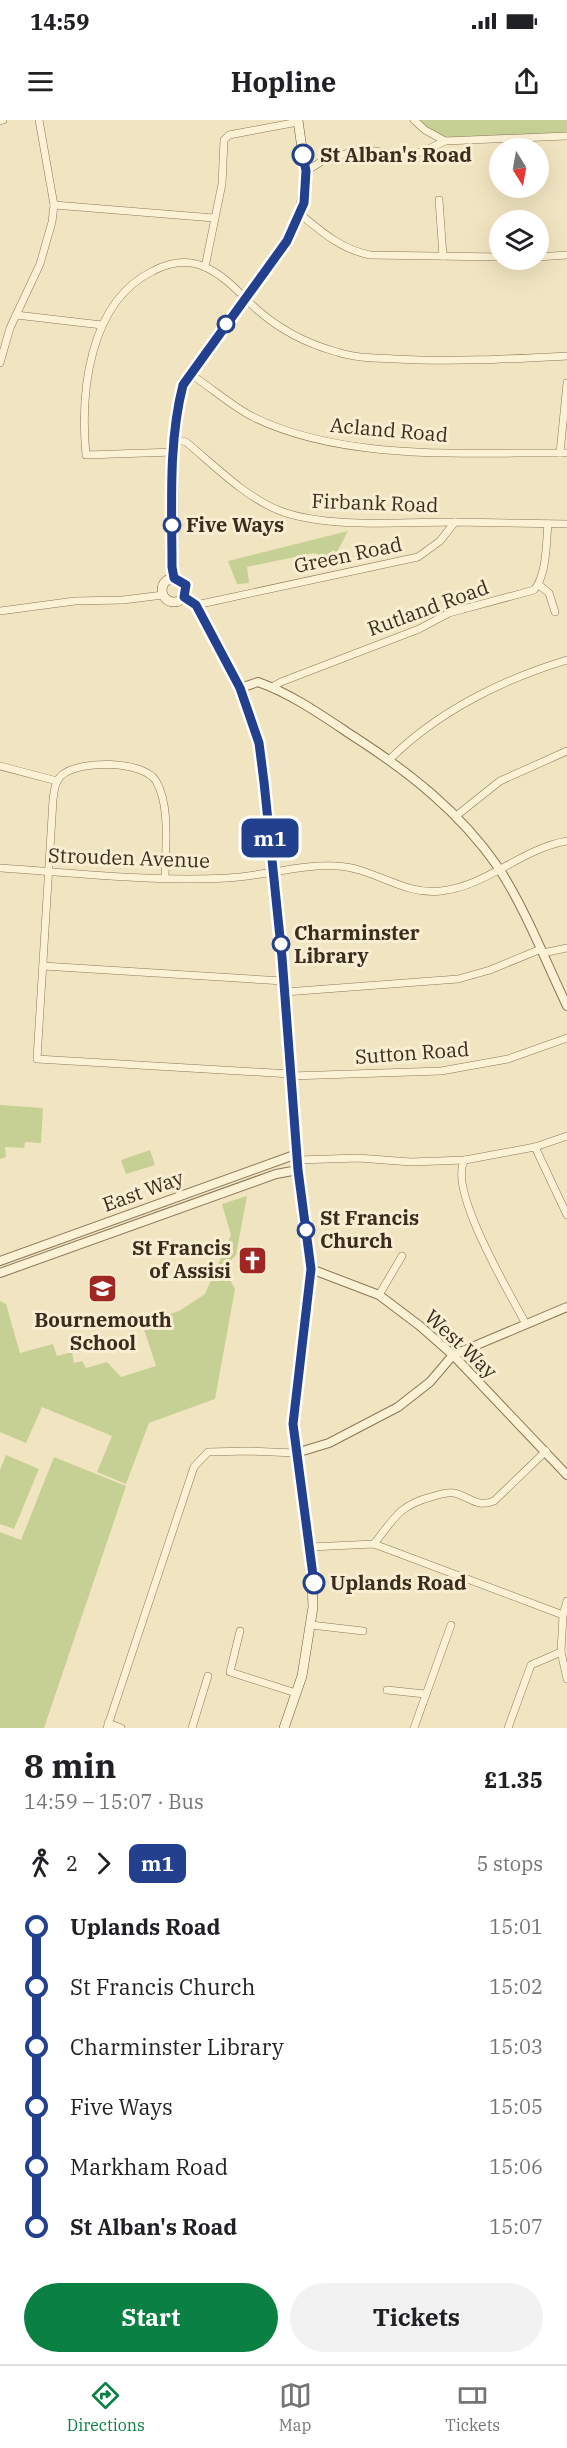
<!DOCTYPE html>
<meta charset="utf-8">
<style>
body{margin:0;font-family:"IBM Plex Serif",serif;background:#f2f2f2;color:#202124;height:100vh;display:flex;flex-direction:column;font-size:22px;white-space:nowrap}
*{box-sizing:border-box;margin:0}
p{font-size:20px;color:#757577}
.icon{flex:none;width:33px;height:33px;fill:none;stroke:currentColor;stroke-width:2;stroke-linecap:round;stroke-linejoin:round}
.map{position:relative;height:1608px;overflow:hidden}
.side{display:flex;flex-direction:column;background:#fff;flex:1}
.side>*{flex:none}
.badge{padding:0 12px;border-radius:9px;font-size:21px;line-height:39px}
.needle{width:39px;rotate:169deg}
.fabs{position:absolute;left:489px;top:18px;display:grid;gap:12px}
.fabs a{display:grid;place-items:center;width:60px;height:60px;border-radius:50%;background:#fff;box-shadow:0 6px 24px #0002;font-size:30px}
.map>.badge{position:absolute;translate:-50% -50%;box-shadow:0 0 0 3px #fff}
.legs{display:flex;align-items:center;gap:9px;height:66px;padding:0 24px;font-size:20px}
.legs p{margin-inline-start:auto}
.headline{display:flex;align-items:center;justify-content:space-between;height:102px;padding:0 24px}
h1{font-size:33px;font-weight:800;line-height:45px}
.action{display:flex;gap:12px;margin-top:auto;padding:12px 24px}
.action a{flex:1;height:69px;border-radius:36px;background:#0b8043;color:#fff;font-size:24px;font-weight:800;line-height:69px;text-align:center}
.action a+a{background:#f2f2f2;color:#202124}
ul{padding:0 24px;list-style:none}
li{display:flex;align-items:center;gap:21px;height:60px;font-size:22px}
li i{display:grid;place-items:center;width:9px;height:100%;margin:0 8px;background:currentColor}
li i::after{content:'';width:15px;height:15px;margin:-8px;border:4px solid;border-radius:50%;background:#fff}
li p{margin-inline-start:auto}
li:first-child i{background:linear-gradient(#0000 50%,currentColor 0)}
li:last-child i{background:linear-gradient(currentColor 50%,#0000 0)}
.status{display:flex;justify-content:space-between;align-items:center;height:42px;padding:0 30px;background:#fff;direction:ltr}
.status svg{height:16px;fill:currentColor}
header{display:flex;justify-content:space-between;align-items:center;height:78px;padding:0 24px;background:#fff;font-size:27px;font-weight:800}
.dock{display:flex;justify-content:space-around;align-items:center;height:84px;border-top:2px solid #e0e0e0;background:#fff;font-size:16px;color:#757577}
.dock a{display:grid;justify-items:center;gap:3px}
.dock .selected{color:#0b8043}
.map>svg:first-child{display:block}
</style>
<div class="status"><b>14:59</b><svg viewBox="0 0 49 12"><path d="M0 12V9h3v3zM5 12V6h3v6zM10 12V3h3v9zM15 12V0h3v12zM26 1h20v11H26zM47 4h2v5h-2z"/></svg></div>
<header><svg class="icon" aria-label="menu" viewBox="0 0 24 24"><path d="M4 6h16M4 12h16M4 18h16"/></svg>Hopline<svg class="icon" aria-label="share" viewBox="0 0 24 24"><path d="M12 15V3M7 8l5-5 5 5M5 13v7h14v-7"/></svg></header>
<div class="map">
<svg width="567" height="1608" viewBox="0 0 567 1608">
<rect width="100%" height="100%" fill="#f1e5c1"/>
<g fill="#c7d094">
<path d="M 414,0 L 567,0 L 567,16 L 440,21 Z"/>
<path d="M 348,411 L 337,432 L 332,430 L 334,436 L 325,437 L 314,433 L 247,447 L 249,463 L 237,464 L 228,441 Z"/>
<path d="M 0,985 L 43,988 L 41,1023 L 25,1022 L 24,1028 L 5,1027 L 6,1037 L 0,1039 Z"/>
<path d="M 150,1030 L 155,1045 L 126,1054 L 121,1040 Z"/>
<path d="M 247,1076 L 236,1135 L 227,1145 L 227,1154 L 235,1169 L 215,1279 L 149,1303 L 126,1364 L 97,1352 L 112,1316 L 42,1287 L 26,1323 L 0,1312 L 0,1181 L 6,1184 L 20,1233 L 53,1224 L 57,1236 L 72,1232 L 74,1243 L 82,1241 L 86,1248 L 107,1242 L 121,1257 L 156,1246 L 142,1203 L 179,1191 L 205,1174 L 231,1115 L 222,1084 Z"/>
<path d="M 6,1335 L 39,1349 L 14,1409 L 0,1404 L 0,1350 Z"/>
<path d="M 54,1337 L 126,1366 L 44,1608 L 0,1608 L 0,1412 L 21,1420 Z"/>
</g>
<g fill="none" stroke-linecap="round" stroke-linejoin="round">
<defs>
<g id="minor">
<path d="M 414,0 L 425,10 L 445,21"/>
<path d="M 0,1 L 3,0"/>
<path d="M 306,51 L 324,40 L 362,29 L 399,35 L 422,32 L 445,21 L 567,16"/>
<path d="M 439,80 L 443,136"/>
<path d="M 54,85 L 214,98"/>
<path d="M 300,94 C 323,113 341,129 370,135 L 500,137"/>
<path d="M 538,137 L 567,135"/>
<path d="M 205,147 L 222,64 L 224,20 L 229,15 L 298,2"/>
<path d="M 16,195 L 102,205"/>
<path d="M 0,243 L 10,208 L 40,144 L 52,102 L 54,85 L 39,0"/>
<path d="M 190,254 C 212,268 230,285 253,297 C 345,342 467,332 567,333"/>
<path d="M 175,319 L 186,322 C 214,345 244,376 278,390 C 324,409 404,402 455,402"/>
<path d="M 174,332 L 86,335 C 80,272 89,182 153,151 C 170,142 187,139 205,147 C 223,155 237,170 251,184 C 276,208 304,223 337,232 C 355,238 376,238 395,239 C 453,242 509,239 567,236"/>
<path d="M 560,333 L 567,263"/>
<path d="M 539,465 L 549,473 L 555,492"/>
<path d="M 196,485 L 418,437 L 440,421 L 455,402 L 567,404"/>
<path d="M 0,491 L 75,481 L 123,480 L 163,475"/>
<path d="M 272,567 L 281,562 L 419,509 L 449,493 L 534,470 C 547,455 546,423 548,404"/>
<path d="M 389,640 C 437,592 503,559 567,540"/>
<path d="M 0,646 L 57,661"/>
<path d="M 456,696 L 500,661 L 567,631"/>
<path d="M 0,748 C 75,753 152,762 228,758 C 264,756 300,744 336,746 C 373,747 403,776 441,771 C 487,766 521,729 567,721"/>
<path d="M 165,758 C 165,729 171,687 156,661 C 143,640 80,640 62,655 C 55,661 54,671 53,680 L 37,939 L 291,954"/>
<path d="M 543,833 L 567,828"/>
<path d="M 43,846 L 284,861"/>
<path d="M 285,872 L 458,859 L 490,850 L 541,829"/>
<path d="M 291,956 L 441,951 L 508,939 L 567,918"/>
<path d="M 535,1027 L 567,1095"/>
<path d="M 298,1040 L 358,1038 L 411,1042 L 465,1040 L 535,1027 L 567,1016"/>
<path d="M 465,1040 C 446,1067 511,1176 526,1204"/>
<path d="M 379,1175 L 402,1136"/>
<path d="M 374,1424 C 393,1400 399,1385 431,1377 C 438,1375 446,1372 454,1373 C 471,1377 476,1388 494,1381 L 546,1331"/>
<path d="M 310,1427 L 374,1424 L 563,1495"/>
<path d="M 311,1505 L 363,1511"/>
<path d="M 240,1511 L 230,1552 L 296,1573"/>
<path d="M 561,1532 L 567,1559"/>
<path d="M 387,1570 L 425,1574"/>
<path d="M 108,1603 L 121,1608"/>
<path d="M 107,1608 L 194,1347 L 208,1332 L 249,1331 L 296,1333"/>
<path d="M 192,1608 L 208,1556"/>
<path d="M 414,1608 L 451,1505"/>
<path d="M 508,1608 L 531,1545 L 561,1532 L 563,1495 L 567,1481"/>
</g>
<g id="tertiary">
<path d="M 240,568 L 258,562 C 292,574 323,596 353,616 C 409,652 460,692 498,747 C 526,790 545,840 567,886"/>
<path d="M 0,1141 L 297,1034"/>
<path d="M 311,1149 L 379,1175 L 420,1206 L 453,1235 L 567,1355"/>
<path d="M 0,1153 L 276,1054 L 298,1050"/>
<path d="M 296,1333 L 329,1323 L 398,1287 L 430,1262 L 453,1235 L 567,1187"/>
</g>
<g id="secondary">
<circle cx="174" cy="470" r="12"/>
<path d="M 174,458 L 174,332 L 177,290 L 183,265 L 287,121 C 312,70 305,53 298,0"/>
<path d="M 184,477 L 196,485 L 222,530 L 240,568 L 259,623 L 282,837 L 298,1050 L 311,1149 L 293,1304 L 311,1436 L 313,1487 L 302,1556 L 284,1608"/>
</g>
</defs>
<use href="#minor" stroke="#8c7657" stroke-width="8"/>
<use href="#tertiary" stroke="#8c7657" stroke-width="10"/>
<use href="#secondary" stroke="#6e563a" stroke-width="10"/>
<use href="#minor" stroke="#fbf1d5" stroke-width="7"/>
<use href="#tertiary" stroke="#fbf1d5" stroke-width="8"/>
<use href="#secondary" stroke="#fbf1d5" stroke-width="9"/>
</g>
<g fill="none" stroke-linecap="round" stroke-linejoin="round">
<defs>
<path id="line-1" d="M 303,35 L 306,51 L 304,83 L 287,121 L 183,265 C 168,323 172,387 172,447 L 174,458 L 186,465 L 184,477 L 196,485 L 240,568 L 259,623 L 264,662 L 282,837 L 298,1050 L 311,1149 L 293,1304 L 314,1463"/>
</defs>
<use href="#line-1" stroke="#fff" stroke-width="14"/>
<use href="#line-1" stroke="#23408f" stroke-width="9"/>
</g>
<defs>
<symbol id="church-square" viewBox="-11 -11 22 22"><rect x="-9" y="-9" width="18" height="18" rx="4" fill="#a02622" stroke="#f8eed2"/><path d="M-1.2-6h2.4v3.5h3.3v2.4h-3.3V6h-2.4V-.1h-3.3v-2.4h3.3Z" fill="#fff"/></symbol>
<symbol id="school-square" viewBox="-11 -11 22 22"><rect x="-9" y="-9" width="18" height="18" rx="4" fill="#a02622" stroke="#f8eed2"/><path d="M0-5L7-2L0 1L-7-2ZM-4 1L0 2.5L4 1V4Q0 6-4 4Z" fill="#fff"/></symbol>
</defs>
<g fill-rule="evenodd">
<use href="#church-square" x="236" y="1124" width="33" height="33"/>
<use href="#school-square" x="86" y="1152" width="33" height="33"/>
</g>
<g fill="#fff" stroke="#23408f" stroke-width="3">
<circle cx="303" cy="35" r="10"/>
<circle cx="226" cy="204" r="8"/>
<circle cx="172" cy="405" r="8"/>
<circle cx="281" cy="824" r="8"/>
<circle cx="306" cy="1110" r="8"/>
<circle cx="314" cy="1463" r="10"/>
</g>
<g text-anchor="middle" stroke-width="6" stroke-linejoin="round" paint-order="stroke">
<g font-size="20" font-weight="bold" fill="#3b2c1d" stroke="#f8eed2" text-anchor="start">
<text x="320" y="42">St Alban's Road</text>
<text x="186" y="412">Five Ways</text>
<text x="294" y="820">Charminster<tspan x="294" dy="23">Library</tspan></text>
<text x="320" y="1105">St Francis<tspan x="320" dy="23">Church</tspan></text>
<text x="330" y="1470">Uplands Road</text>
</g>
<g font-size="20" fill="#3b2c1d" stroke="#f8eed2">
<text transform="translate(389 310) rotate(5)" y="7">Acland Road</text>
<text transform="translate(375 383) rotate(2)" y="7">Firbank Road</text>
<text transform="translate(348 435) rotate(-12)" y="7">Green Road</text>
<text transform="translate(428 488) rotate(-20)" y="7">Rutland Road</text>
<text transform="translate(129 738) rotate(2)" y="7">Strouden Avenue</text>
<text transform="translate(412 933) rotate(-4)" y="7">Sutton Road</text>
<text transform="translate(143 1071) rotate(-20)" y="7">East Way</text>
<text transform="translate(461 1224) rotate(43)" y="7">West Way</text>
</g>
<g font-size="20" font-weight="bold" fill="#3b2c1d" stroke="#f8eed2" text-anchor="end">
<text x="231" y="1135">St Francis<tspan x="231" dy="23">of Assisi</tspan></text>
<text x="103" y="1207" text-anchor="middle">Bournemouth<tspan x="103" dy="23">School</tspan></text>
</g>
</g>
</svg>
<div class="fabs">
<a><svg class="needle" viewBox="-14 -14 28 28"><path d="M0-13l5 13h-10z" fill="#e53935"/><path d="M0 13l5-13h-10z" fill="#757577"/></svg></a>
<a><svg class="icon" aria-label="layers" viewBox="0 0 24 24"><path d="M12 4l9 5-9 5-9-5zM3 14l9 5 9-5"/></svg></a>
</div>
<b class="badge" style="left:270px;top:718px;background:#23408f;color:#fff">m1</b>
</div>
<section class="side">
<div class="headline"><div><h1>8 min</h1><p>14:59 – 15:07 · Bus</p></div><b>£1.35</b></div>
<div class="legs"><svg class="icon" aria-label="walk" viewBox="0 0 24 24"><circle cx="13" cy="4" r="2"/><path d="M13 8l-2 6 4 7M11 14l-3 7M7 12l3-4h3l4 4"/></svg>2<svg class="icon" aria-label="forward" viewBox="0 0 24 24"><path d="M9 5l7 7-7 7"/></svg><b class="badge" style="background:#23408f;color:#fff">m1</b><p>5 stops</p></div>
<ul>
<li><i style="color:#23408f"></i><b>Uplands Road</b><p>15:01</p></li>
<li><i style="color:#23408f"></i><span>St Francis Church</span><p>15:02</p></li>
<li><i style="color:#23408f"></i><span>Charminster Library</span><p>15:03</p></li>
<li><i style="color:#23408f"></i><span>Five Ways</span><p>15:05</p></li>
<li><i style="color:#23408f"></i><span>Markham Road</span><p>15:06</p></li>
<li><i style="color:#23408f"></i><b>St Alban's Road</b><p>15:07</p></li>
</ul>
<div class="action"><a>Start</a><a>Tickets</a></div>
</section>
<nav class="dock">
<a class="selected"><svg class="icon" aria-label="directions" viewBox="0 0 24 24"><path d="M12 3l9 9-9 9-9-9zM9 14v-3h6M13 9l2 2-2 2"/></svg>Directions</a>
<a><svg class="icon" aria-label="map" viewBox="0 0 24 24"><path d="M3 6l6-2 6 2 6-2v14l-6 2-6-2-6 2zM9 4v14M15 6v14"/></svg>Map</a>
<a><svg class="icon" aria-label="tickets" viewBox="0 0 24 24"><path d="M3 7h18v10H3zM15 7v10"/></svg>Tickets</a>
</nav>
